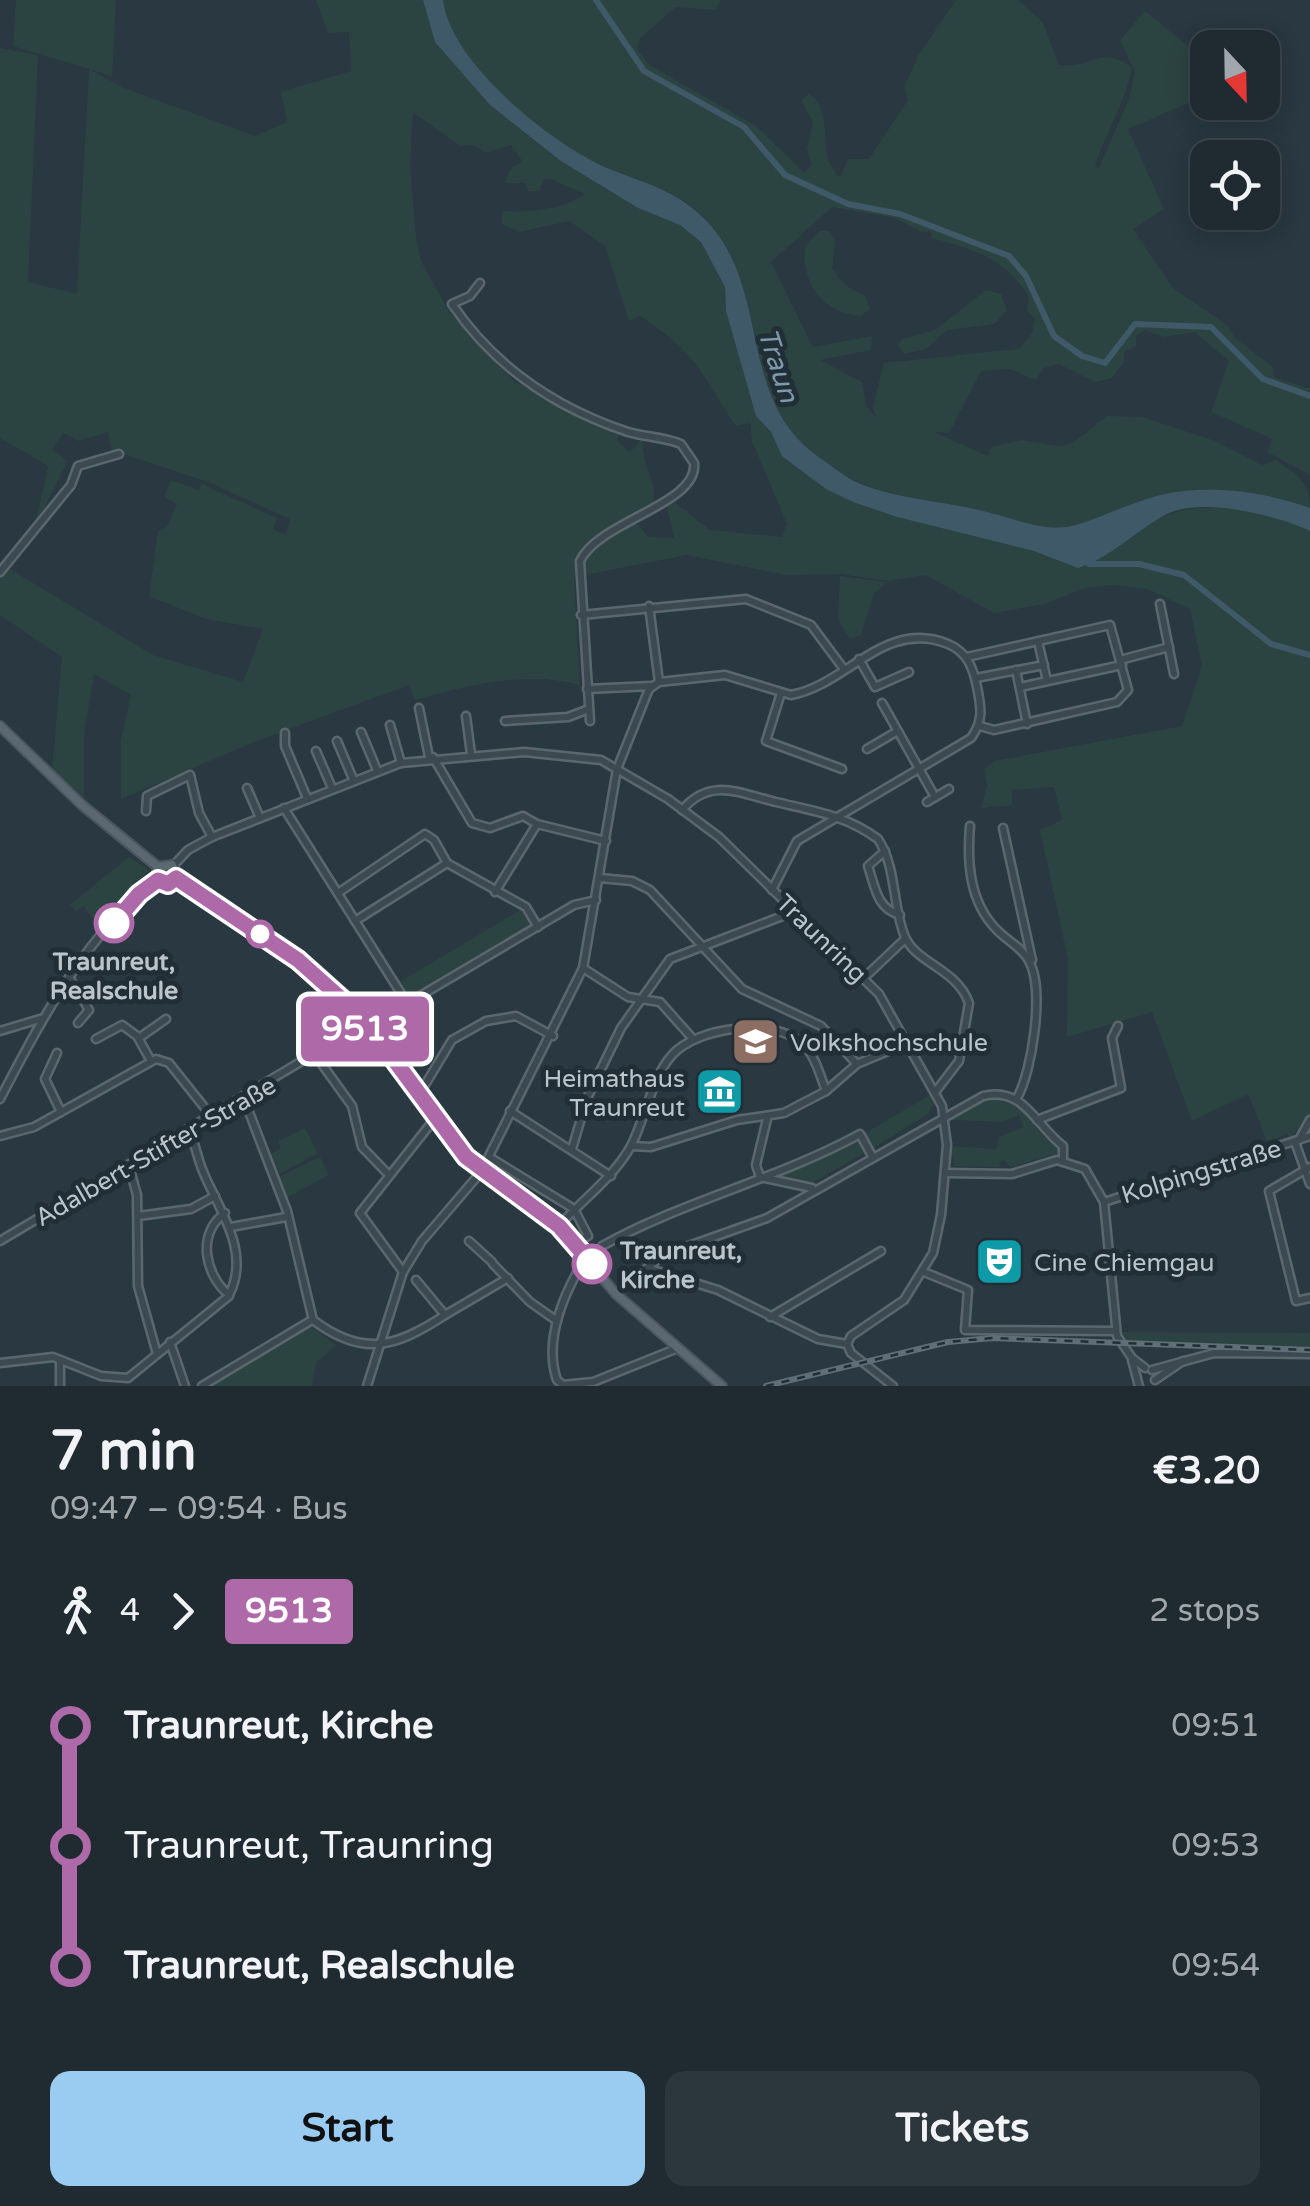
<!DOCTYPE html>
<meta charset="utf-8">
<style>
body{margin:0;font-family:"Varela Round",sans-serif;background:#2c363d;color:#f1f3f6;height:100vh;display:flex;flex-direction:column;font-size:38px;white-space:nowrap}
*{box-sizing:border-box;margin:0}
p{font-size:32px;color:#a1a7ab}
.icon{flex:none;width:55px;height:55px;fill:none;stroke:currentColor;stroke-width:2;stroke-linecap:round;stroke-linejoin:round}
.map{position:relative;height:1386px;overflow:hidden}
.sheet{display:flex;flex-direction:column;background:#1f2a31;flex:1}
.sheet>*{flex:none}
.badge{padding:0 20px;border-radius:8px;font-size:35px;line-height:65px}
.needle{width:65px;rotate:158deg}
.fabs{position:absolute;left:1190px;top:30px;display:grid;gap:20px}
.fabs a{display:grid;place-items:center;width:90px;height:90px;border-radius:20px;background:#1f2a31;box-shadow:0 5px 25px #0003,0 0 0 2px #3c464d;font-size:50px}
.map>.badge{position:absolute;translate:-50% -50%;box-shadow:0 0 0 5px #fff}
.legs{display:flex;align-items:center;gap:15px;height:110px;padding:0 50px;font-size:32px}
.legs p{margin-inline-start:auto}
.headline{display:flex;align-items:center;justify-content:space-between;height:170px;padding:0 50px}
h1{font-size:55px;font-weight:700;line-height:75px}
.primary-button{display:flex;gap:20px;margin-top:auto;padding:20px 50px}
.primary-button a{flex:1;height:115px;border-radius:20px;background:#9accf1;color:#111;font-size:40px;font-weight:700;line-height:115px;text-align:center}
.primary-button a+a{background:#2c363d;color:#f1f3f6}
ul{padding:0 50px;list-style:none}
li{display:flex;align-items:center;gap:35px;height:120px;font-size:38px}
li i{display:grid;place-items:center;width:15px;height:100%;margin:0 12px;background:currentColor}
li i::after{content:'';width:25px;height:25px;margin:-12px;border:8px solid;border-radius:50%;background:#1f2a31}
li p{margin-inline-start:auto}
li:first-child i{background:linear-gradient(#0000 50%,currentColor 0)}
li:last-child i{background:linear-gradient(currentColor 50%,#0000 0)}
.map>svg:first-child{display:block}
</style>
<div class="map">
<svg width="1310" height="1386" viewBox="0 0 1310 1386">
<rect width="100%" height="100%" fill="#293841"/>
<g fill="#2c4441" fill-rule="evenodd">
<path d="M 16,0 L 116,0 L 112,76 L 13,46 Z"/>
<path d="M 316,0 L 423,0 L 435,42 L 490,105 L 561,161 L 638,208 L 680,225 L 701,242 L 725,287 L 726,311 L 756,416 L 813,479 L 853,502 L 897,517 L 1034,551 L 1074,566 C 1105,562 1122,542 1147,525 C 1192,495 1264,508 1310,531 L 1310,1115 L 1290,1138 L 1287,1134 L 1267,1141 L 1248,1094 L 1192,1121 L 1152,1012 L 1067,1037 L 1068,959 L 1040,830 L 1062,820 L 1054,787 L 1012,790 L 1012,805 L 981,808 L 987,785 L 984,769 L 995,761 L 1182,726 L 1202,666 L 1190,609 L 1148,589 L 1114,585 L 1085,588 L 1045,604 L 994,613 L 926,575 L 888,581 L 840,574 L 786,575 L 687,555 L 574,577 L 580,685 C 526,670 467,686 415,700 L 409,685 L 254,742 L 121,799 L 121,740 L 131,695 L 94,674 L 84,734 L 84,799 L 52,770 L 62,657 L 0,615 L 0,574 L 8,568 L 153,655 L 243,682 L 263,629 L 206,619 L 149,596 L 158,531 L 167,527 L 177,504 L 164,496 L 171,480 L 198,490 L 202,484 L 277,518 L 273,529 L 286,535 L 290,519 L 208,482 L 111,450 L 108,432 L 78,441 L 63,433 L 52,450 L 68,461 L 35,526 L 48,466 L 0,438 L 0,48 L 38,55 L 28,282 L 77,294 L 89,69 L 124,88 L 255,136 L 287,122 L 281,92 L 351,71 L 349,32 L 328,33 ZM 413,112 L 460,146 L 474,145 L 486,153 L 511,145 L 522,161 L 509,171 L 505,183 L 526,183 L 528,191 L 539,191 L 544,180 L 550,179 L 585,194 C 567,208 527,214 503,211 L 501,223 L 519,232 L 569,221 L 605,246 L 629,321 L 640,316 C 700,356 698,370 736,426 L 750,423 L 752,441 L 787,524 L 782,537 L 710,530 L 673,501 L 667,507 L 674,538 L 648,537 L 635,521 L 624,519 L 653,505 C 659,483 639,461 643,438 L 630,452 L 617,441 L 620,432 L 514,381 L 449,311 L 421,261 L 416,237 L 410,166 Z"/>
<path d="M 443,0 L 721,0 L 715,10 L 676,7 L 640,38 L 637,49 L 649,65 L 756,126 L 804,173 L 812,164 L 807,149 L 813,122 L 801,100 L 809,94 C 837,114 814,154 840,177 L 848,159 L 869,159 L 908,100 L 904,87 L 918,56 L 956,0 L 1018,0 L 1043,23 L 1059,65 C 1093,69 1098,45 1132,67 C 1125,104 1106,132 1095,166 L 1099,168 L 1129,99 L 1135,72 L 1120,40 L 1145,11 L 1207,61 L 1207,95 L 1128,129 L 1164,209 L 1133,229 L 1173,288 L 1228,326 L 1235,338 L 1273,367 L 1274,377 L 1310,389 L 1310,475 L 1267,452 L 1272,439 L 1211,412 L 1229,361 L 1195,332 L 1163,337 L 1145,330 L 1136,337 L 1136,346 L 1124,352 L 1124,362 L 1112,378 L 1095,382 L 1059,364 L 1044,368 L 1035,380 L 1010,369 L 981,371 L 949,433 L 934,432 L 988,456 L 991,447 L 1021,440 L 1059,446 L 1073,443 L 1107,416 L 1142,417 L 1215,441 L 1262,465 L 1276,460 C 1296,474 1310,482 1310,508 C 1215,472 1164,501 1076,525 C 1044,534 1009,516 979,510 C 937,500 894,499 854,480 C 841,474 828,463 816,455 C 729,391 779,266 684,201 C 653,181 618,176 587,158 C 536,130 450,59 443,0 ZM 832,207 L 895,218 L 921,232 L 930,231 L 932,238 C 973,249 1007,259 1029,298 L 1027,310 L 1035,319 L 1032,333 L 1019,349 L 884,363 L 873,407 L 876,418 L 866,405 L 862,382 L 820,360 L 871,350 L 872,336 L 813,347 L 771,262 Z"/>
<path d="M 820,231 L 829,231 L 835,240 L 832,269 L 846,286 L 865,296 L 870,309 L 861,316 C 822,313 801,283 805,245 Z"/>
<path d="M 986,290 L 1001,294 L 1007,310 L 994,324 L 947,330 L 926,349 L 904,354 L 898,345 L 902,339 L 935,330 Z"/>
<path d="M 840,576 L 888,582 L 874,593 L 861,635 L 850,639 L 838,619 Z"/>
<path d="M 129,857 L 149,870 L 99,925 L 83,906 L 76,911 L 70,905 Z"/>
<path d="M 520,910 L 531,922 L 529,927 L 408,996 L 401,981 Z"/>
<path d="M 930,1095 L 934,1105 L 928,1114 L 870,1150 L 862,1135 Z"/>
<path d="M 997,1096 C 1026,1101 1025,1119 1044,1136 C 1051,1143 1057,1144 1061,1152 L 1011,1167 L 1004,1160 L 999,1162 L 1001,1167 L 954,1166 L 951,1146 L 996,1149 L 999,1137 L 1023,1127 L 1019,1115 L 1001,1122 L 950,1120 L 953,1112 Z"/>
<path d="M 305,1128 L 318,1153 L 280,1174 L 270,1154 L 281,1148 L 278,1141 Z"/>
<path d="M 860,1136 L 868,1151 L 810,1184 L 767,1175 Z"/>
<path d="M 320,1157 L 329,1175 L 286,1198 L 276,1178 Z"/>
<path d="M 310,1326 L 336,1345 L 316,1363 L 312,1386 L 210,1386 L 231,1368 Z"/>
<path d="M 1122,1332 L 1310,1333 L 1310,1348 L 1121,1340 Z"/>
</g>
<path fill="#405969" d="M 423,0 L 443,0 C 450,59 537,130 587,158 C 618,176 653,181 684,202 C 779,266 729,391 816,455 C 828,463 841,474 854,481 C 894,499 937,500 979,510 C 1009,516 1045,534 1076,525 C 1102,517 1126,505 1153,497 C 1201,483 1265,491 1310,508 L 1310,531 C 1277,515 1200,496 1165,515 C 1134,532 1112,557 1078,568 L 1034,551 L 897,517 L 853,502 L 826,489 L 782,456 L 771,432 L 756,416 L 726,311 L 725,287 L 701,242 L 680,225 L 638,208 L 561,161 L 490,105 L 435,42 Z"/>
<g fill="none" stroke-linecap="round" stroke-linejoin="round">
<g stroke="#405969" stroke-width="6">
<path d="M 596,0 L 644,71 L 744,127 L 785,175 L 848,204 L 900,214 L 1009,256 L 1026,276 L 1054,336 L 1082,356 L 1105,363 L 1135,324 L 1211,327 L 1263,379 L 1310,396"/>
<path d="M 1083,560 L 1089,564 L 1139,564 L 1184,575 L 1271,644 L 1310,655"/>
</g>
<defs>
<g id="minor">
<path d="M 480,283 L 470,296 L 452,304 C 494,366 556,408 628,432 C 645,437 664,437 681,444 L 694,463 C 699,504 599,521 580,561 L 590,721"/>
<path d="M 0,572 L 71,485 L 78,466 L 119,454"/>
<path d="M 1160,604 L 1174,674"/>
<path d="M 649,606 L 659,682"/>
<path d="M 581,615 L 746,599 L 811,625 L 843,668"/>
<path d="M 1038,641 L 1047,681"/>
<path d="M 967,657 L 1110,625 L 1128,690 L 1117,702 L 994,730 L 980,726"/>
<path d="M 859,659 L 875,687 L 909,672"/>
<path d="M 1120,660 L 1169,647"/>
<path d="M 1016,670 L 1027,724"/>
<path d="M 976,678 L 1044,665"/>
<path d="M 1020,687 L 1122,665"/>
<path d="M 587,689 L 651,686"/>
<path d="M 781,693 L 766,741 L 842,769"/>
<path d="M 882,703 L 935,797"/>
<path d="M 419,708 L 429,757"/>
<path d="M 466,716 L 471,754"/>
<path d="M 505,721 L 568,717 L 589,709"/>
<path d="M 390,725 L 401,763"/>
<path d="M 361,732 L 377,770"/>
<path d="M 285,733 L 285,746 L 307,798"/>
<path d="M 337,741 L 353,779"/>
<path d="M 867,749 L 896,732"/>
<path d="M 316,751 L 332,788"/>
<path d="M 433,757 L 472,823 L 490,828 L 523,816 L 537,824"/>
<path d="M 247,788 L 260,818"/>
<path d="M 927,802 L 949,789"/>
<path d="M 284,808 L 407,1003"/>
<path d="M 682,810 C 711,776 741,794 776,802 C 814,811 845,815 878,839 C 897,868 892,906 905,937 C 916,963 957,969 969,1003 L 959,1061 L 936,1091"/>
<path d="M 146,811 L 147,796 L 190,775 L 199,813 L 212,837"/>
<path d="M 970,826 C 967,862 969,901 996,929 C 1007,941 1022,947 1029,961 C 1045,989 1032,1072 1017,1098"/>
<path d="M 1003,828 L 1032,960"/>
<path d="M 885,851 L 868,866 C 875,887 877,909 900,915"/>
<path d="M 173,866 L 188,850 L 212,837 L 401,763 L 524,752 L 601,760 L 668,799 L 719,837 L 879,994 L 942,1106 L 947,1145 L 941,1215 L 933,1253 L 904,1300 L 851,1336 L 847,1344"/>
<path d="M 600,878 L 632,881 L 650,890 L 742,989 L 821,1026 L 857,1064"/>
<path d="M 495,892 L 537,824 L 606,841"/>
<path d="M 338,893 L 425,834 L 434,840 L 447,863"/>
<path d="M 355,921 L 447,863 L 526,907 L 538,927"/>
<path d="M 583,968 L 628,997 L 660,1002 L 693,1039"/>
<path d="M 69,977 L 89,1010 L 78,1023"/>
<path d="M 865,977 L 905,939"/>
<path d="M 371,1019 L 408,1003 L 574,905 L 596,900"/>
<path d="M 0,1031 L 40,1019"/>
<path d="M 139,1038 L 166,1019"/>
<path d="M 96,1039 L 122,1025 L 137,1036 L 151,1061"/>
<path d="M 57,1053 L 45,1079 L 61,1112"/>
<path d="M 316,1056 L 352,1106 L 362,1147 L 388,1174"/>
<path d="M 420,1093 L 452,1040 L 486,1021 L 516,1016 L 553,1036"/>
<path d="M 0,1099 C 38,1026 89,928 158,880"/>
<path d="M 244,1099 L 287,1211 L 313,1320 C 362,1357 395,1348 445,1315"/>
<path d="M 510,1111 L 611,1176"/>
<path d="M 767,1119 L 756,1165 L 760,1177 L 812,1188"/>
<path d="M 1037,1120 L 1121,1088 L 1112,1038 L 1118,1026"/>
<path d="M 189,1131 C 195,1143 197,1156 202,1169 C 217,1208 252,1250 229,1295 C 205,1275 196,1234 225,1213"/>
<path d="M 0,1136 L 34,1127 L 156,1059 L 169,1063 L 212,1117"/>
<path d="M 1299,1140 L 1310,1120"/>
<path d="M 1295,1142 L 1310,1184"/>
<path d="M 631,1146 L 651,1147 L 737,1120 L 784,1113 L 826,1091 L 857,1064 L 910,1042"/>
<path d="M 572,1149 L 587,1098 L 621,1028 L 670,959 L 793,912"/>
<path d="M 489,1157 L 574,1209 L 588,1236 L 576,1244"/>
<path d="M 129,1166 L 137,1195 L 138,1286 L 157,1354"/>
<path d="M 1310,1167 L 1269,1191 L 1296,1301 L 1310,1298"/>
<path d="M 945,1173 L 1012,1174 L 1057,1160 L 1085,1169 L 1104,1202 L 1117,1336 L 1132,1358 L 1145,1368"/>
<path d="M 1104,1202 L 1310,1136"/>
<path d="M 138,1216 L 191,1209 L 215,1196"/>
<path d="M 559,1226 C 583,1199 613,1178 631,1146 C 645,1119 652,1077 672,1055 C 697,1027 773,1017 802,1043 C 815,1055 820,1075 826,1091"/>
<path d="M 231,1227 L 286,1217"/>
<path d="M 0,1241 L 359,1027"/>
<path d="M 469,1241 L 492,1262"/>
<path d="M 602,1246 C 685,1200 778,1179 860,1134 L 872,1156"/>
<path d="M 587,1256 C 565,1290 543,1339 557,1380 L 563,1385 L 593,1382 L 678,1348"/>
<path d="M 493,1264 L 530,1302 L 557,1321"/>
<path d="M 647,1268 L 718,1290 L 818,1339 L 847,1344"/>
<path d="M 403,1272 L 360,1213 L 436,1117"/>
<path d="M 924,1272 L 968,1290 L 965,1330 L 1115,1331"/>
<path d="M 416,1280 L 445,1315 L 508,1278"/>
<path d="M 616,1294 L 663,1255 L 767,1218 L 983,1096 C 1024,1086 1036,1126 1063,1146 L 1063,1160"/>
<path d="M 770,1317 L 881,1251"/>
<path d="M 170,1342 L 185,1386"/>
<path d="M 847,1344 L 851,1353 L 893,1386"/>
<path d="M 1132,1360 L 1139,1386"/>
<path d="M 0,1363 L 53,1357 L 101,1376 L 128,1378 L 229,1296"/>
<path d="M 1152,1370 L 1214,1353 L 1310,1354"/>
<path d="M 1155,1380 L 1183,1361"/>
<path d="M 60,1386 L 60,1360"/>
<path d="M 202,1386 L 312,1320"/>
<path d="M 367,1386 L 403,1272 L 422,1241 L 481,1172 L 583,968 L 617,769 L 649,689 L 659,682 L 725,675 L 791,695 C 847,685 885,618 948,644 C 967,652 973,667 977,687 C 981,707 984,720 971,738 L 797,841 L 772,890"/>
</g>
<g id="major">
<path d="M 0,726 L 82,805 L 158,867"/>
<path d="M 158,867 L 156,876 L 161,883 L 176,878"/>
<path d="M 158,867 L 172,865 L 176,878"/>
<path d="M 176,878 L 297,960 L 359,1017"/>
<circle cx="364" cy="1022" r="7"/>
<path d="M 368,1028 L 466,1157 L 559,1226 L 616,1294 L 722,1386"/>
</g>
</defs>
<use href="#minor" stroke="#5b676e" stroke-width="11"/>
<use href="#major" stroke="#4a555d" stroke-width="12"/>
<use href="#minor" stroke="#3d4951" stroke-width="6"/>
<use href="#major" stroke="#5b6871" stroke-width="8"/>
<defs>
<path id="rail" d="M 766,1386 L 948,1342 L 992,1338 L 1310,1350"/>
</defs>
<use href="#rail" stroke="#606e77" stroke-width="6"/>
<use href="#rail" stroke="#222e36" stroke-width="2.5" stroke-dasharray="8" stroke-linecap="butt"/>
</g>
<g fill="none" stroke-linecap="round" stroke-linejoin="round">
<defs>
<path id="line-1" d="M 114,923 L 139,894 L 158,880 L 168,884 L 176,878 L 298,960 L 355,1011 L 359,1027 L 375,1034 L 466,1157 L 559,1226 L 592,1264"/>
</defs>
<use href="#line-1" stroke="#fff" stroke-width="22"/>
<use href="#line-1" stroke="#ad69a8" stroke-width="15"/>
</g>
<defs>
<symbol id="university-square" viewBox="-11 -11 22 22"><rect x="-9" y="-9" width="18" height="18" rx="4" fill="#8d6e63" stroke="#222e36"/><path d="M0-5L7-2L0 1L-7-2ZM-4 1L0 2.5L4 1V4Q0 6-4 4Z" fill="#fff"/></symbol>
<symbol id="museum-square" viewBox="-11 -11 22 22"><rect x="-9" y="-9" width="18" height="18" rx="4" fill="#0f9aa8" stroke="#222e36"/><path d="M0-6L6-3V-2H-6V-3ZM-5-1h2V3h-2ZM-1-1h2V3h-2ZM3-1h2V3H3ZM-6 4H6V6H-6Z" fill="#fff"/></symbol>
<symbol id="theatre-square" viewBox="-11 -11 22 22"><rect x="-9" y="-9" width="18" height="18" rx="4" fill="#0f9aa8" stroke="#222e36"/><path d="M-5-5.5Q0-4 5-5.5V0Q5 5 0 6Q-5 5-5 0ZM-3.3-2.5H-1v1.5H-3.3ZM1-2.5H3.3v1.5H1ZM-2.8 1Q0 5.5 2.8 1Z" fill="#fff"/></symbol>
</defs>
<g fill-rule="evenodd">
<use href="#university-square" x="728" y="1014" width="55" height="55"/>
<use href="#museum-square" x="692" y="1064" width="55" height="55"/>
<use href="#theatre-square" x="972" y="1234" width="55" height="55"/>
</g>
<g fill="#fff" stroke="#ad69a8" stroke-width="5">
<circle cx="114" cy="923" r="18"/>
<circle cx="260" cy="934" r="12"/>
<circle cx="592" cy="1264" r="18"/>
</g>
<g text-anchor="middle" stroke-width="10" stroke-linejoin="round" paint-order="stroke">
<g font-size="25" fill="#bac4cb" stroke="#222e36">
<text transform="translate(822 938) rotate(44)" y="9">Traunring</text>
<text transform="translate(155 1151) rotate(-30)" y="9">Adalbert-Stifter-Straße</text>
<text transform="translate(1201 1171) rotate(-17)" y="9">Kolpingstraße</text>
</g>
<g font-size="25" font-weight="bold" fill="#bac4cb" stroke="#222e36">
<text x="114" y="970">Traunreut,<tspan x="114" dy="29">Realschule</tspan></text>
<text x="620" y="1259" text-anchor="start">Traunreut,<tspan x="620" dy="29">Kirche</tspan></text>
</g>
<g font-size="25" fill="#bac4cb" stroke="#222e36" text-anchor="start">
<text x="790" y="1051">Volkshochschule</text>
<text x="685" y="1087" text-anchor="end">Heimathaus<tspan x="685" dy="29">Traunreut</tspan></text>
<text x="1034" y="1271">Cine Chiemgau</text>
</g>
<g font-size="28" font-style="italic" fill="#7d99ab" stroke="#222e36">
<text transform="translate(779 365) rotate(72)" y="10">Traun</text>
</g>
</g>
</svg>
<div class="fabs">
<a><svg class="needle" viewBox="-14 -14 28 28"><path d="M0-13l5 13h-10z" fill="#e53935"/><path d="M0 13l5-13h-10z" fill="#a1a7ab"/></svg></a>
<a><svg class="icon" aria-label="locate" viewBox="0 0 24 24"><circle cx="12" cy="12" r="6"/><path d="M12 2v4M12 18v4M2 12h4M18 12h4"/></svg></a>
</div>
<b class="badge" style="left:365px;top:1029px;background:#ad69a8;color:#fff">9513</b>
</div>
<section class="sheet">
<div class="headline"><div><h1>7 min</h1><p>09:47 – 09:54 · Bus</p></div><b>€3.20</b></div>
<div class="legs"><svg class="icon" aria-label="walk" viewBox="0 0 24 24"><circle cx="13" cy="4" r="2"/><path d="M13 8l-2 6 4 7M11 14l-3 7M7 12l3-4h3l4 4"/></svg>4<svg class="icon" aria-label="forward" viewBox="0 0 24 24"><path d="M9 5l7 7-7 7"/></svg><b class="badge" style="background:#ad69a8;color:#fff">9513</b><p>2 stops</p></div>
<ul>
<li><i style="color:#ad69a8"></i><b>Traunreut, Kirche</b><p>09:51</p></li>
<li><i style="color:#ad69a8"></i><span>Traunreut, Traunring</span><p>09:53</p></li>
<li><i style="color:#ad69a8"></i><b>Traunreut, Realschule</b><p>09:54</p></li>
</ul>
<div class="primary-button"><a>Start</a><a>Tickets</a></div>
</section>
